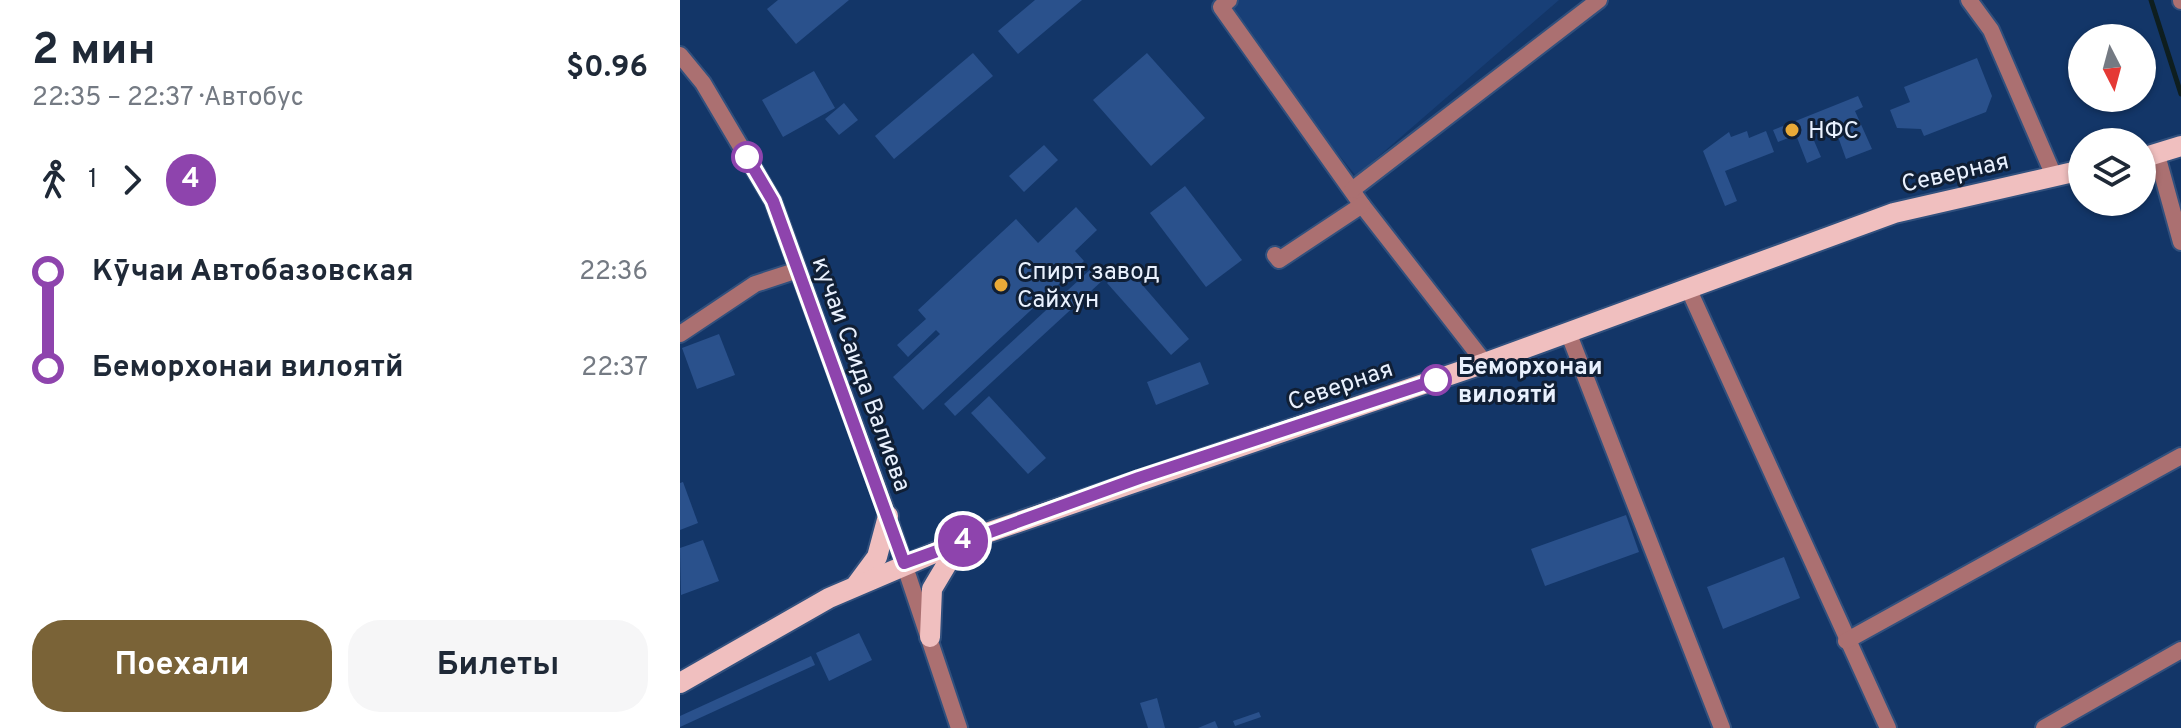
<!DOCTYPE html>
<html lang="ru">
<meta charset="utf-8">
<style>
body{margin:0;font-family:Overpass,sans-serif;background:#f6f6f7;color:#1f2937;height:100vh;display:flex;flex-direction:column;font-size:30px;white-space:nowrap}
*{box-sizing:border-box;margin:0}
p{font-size:26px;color:#747a83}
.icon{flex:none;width:44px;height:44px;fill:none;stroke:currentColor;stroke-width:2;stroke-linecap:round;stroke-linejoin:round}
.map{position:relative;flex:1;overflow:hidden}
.panel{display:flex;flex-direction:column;background:#fff;width:680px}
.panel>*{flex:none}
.badge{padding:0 16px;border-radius:26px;font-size:28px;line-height:52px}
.needle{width:52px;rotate:174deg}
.fabs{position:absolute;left:1388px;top:24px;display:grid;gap:16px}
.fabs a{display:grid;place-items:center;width:88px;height:88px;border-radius:50%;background:#fff;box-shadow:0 2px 6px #0004;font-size:40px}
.map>.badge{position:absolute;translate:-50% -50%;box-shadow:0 0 0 4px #fff}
.legs{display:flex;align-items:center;gap:12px;height:88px;padding:0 32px;font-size:26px}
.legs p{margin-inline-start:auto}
.summary{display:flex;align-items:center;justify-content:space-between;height:136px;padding:0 32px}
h1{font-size:44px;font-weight:700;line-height:60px}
.primary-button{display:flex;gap:16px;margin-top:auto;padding:16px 32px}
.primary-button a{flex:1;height:92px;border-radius:32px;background:#7a6337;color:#fff;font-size:32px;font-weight:700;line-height:92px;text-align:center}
.primary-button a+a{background:#f6f6f7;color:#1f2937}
ul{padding:0 32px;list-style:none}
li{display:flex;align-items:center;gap:28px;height:96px;font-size:30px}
li i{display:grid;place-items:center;width:12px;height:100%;margin:0 10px;background:currentColor}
li i::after{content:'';width:20px;height:20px;margin:-10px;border:6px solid;border-radius:50%;background:#fff}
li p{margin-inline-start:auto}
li:first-child i{background:linear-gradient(#0000 50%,currentColor 0)}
li:last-child i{background:linear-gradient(currentColor 50%,#0000 0)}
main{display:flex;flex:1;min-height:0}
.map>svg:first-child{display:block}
</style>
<main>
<section class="panel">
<div class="summary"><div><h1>2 мин</h1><p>22:35 – 22:37 · Автобус</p></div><b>$0.96</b></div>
<div class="legs"><svg class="icon" aria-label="walk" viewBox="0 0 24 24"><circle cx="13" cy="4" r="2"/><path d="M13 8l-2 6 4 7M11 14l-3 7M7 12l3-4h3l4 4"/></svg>1<svg class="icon" aria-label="forward" viewBox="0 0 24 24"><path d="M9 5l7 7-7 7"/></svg><b class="badge" style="background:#8e44ad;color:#fff">4</b></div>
<ul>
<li><i style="color:#8e44ad"></i><b>Кӯчаи Автобазовская</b><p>22:36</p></li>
<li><i style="color:#8e44ad"></i><b>Беморхонаи вилоятй</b><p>22:37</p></li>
</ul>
<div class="primary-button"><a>Поехали</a><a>Билеты</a></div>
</section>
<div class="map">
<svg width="1501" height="728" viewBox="0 0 1501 728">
<rect width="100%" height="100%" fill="#133668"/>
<path fill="#183f77" d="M 533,0 L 879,0 L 676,176 Z"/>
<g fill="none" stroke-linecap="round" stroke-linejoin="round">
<path stroke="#0e1e1f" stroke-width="5" d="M 1471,0 L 1501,94"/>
</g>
<g fill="#2a518c">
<path d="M 98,0 L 169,0 L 116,44 L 87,9 Z"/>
<path d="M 355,0 L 402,0 L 338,54 L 318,31 Z"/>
<path d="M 293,53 L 313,76 L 214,159 L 195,136 Z"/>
<path d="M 467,53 L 525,118 L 471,166 L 413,100 Z"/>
<path d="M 1297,58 L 1312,96 L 1306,112 L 1244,136 L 1241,129 L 1217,128 L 1210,110 L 1230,102 L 1224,87 Z"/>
<path d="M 134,71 L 155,108 L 103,137 L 82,100 Z"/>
<path d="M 1178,96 L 1183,107 L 1175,111 L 1192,149 L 1166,159 L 1152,120 L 1129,129 L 1141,157 L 1127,163 L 1116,135 L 1098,142 L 1093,130 Z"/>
<path d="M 164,103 L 178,120 L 159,135 L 145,119 Z"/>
<path d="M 1067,131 L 1069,138 L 1086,131 L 1094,152 L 1045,171 L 1057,201 L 1045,206 L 1023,151 L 1049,132 L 1051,137 Z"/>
<path d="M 364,145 L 378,160 L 344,192 L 329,176 Z"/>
<path d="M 505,186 L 562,260 L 526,287 L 470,213 Z"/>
<path d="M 396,207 L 417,230 L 395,251 L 404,261 L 243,410 L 213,377 L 260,334 L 256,330 L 228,357 L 217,345 L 246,319 L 238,310 L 336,219 L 358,243 Z"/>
<path d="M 446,266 L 509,339 L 491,355 L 427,283 Z"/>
<path d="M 412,268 L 423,280 L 275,416 L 264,404 Z"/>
<path d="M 39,334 L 55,375 L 17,389 L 2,348 Z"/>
<path d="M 520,362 L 529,384 L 476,405 L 467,382 Z"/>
<path d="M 309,396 L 366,458 L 348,474 L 291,413 Z"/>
<path d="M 3,482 L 18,523 L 0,530 L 0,483 Z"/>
<path d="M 946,515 L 959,552 L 865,586 L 851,549 Z"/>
<path d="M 23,540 L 39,581 L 1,595 L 0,548 Z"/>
<path d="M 1104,557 L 1120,598 L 1043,629 L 1027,587 Z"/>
<path d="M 179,633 L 192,660 L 149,681 L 136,653 Z"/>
<path d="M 131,656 L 135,665 L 0,727 L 0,716 Z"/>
<path d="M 477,698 L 485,728 L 468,728 L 460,703 Z"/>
<path d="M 579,712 L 581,717 L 555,726 L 553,721 Z"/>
<path d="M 535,721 L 538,728 L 518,728 Z"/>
</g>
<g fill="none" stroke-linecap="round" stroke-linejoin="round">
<defs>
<g id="minor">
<path d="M 549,0 L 541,7 L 682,205 L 805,363"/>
<path d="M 1289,0 L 1311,30 L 1374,176"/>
<path d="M 1501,0 L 1501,1"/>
<path d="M 0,55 L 23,83 L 93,201 L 208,516 L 279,728"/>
<path d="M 1477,155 L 1501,242"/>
<path d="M 672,190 L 919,0"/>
<path d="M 595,255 L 599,260 L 682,205"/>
<path d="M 1009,290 L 1208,728"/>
<path d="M 888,332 L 1042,728"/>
<path d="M 0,334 L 75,284 L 118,270"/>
<path d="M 1166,641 L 1501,456"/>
<path d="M 1364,728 L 1501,650"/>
</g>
<g id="major">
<path d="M 1462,158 L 1501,146"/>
<path d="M 177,584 L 197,557 L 208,516"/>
<path d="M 250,637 L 252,589 L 280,542"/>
<path d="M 0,683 L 149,598 L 280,542 L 805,363 L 1214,213 L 1402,170"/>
</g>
</defs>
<use href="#minor" stroke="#31507d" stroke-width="20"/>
<use href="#major" stroke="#31507d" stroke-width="24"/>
<use href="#minor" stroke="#ab7071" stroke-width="16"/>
<use href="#major" stroke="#f0bfbf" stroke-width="20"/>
</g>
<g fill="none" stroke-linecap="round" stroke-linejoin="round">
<defs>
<path id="line-1" d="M 67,157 L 93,201 L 224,563 L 459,478 L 756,380"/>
</defs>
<use href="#line-1" stroke="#fff" stroke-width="18"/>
<use href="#line-1" stroke="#8e44ad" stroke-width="12"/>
</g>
<g fill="#e9aa38" stroke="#101f35" stroke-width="3">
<circle cx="1112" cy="130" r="8"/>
<circle cx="321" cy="285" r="8"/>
</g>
<g fill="#fff" stroke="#8e44ad" stroke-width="4">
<circle cx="67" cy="157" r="14"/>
<circle cx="756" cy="380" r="14"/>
</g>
<g text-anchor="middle" stroke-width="6" stroke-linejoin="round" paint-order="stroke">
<g font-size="24" fill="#e9f1fe" stroke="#101f35" text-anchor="start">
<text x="1128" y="138">НФС</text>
<text x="337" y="279">Спирт завод<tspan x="337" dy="28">Сайхун</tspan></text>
</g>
<g font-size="24" fill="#e9f1fe" stroke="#101f35">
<text transform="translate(1275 172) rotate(-13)" y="8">Северная</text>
<text transform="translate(182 374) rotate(70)" y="8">кучаи Саида Валиева</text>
<text transform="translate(660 385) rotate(-19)" y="8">Северная</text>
</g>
<g font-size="24" font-weight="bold" fill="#e9f1fe" stroke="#101f35" text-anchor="start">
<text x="778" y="374">Беморхонаи<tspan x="778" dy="28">вилоятй</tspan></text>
</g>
</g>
</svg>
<div class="fabs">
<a><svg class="needle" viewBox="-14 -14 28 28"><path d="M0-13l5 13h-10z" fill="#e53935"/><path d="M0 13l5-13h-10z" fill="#747a83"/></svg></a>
<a><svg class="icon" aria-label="layers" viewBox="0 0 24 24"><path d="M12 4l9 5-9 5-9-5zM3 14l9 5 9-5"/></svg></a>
</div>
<b class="badge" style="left:283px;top:541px;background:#8e44ad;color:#fff">4</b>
</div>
</main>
